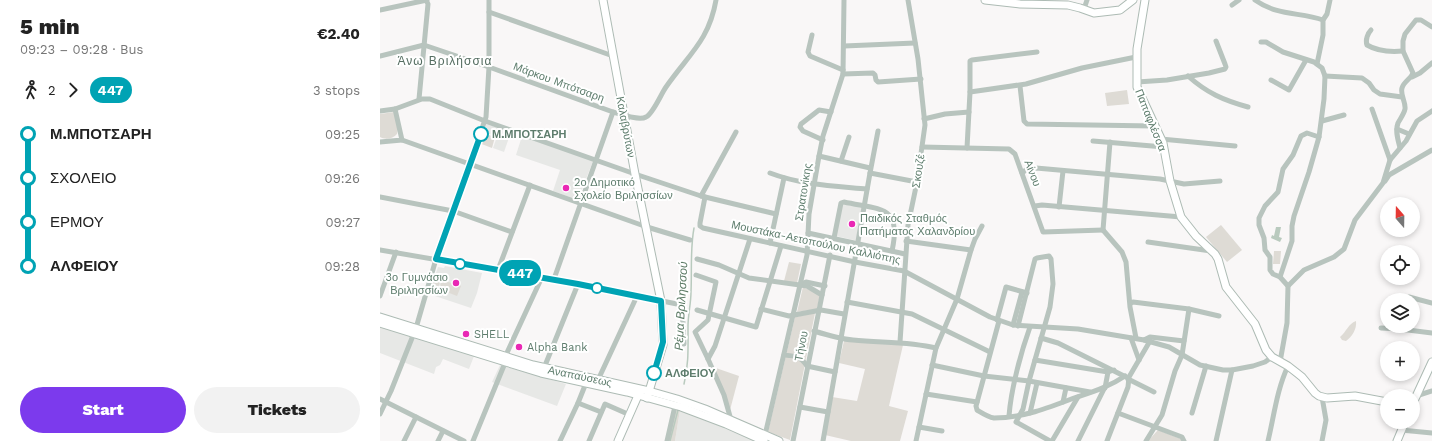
<!DOCTYPE html>
<meta charset="utf-8">
<style>
body{margin:0;font-family:"Work Sans",sans-serif;background:#f2f2f2;color:#222;height:100vh;display:flex;flex-direction:column;font-size:15px;white-space:nowrap}
*{box-sizing:border-box;margin:0}
p{font-size:13px;color:#767676}
.icon{flex:none;width:22px;height:22px;fill:none;stroke:currentColor;stroke-width:2;stroke-linecap:round;stroke-linejoin:round}
.map{position:relative;flex:1;overflow:hidden}
.sheet{display:flex;flex-direction:column;background:#fff;width:380px}
.sheet>*{flex:none}
.badge{padding:0 8px;border-radius:13px;font-size:14px;line-height:26px}
.needle{width:26px;rotate:340deg}
.fabs{position:absolute;left:1000px;top:197px;display:grid;gap:8px}
.fabs a{display:grid;place-items:center;width:40px;height:40px;border-radius:50%;background:#fff;box-shadow:0 2px 6px #0003;font-size:20px}
.map>.badge{position:absolute;translate:-50% -50%;box-shadow:0 0 0 2px #fff}
.legs{display:flex;align-items:center;gap:6px;height:44px;padding:0 20px;font-size:13px}
.legs p{margin-inline-start:auto}
.headline{display:flex;align-items:center;justify-content:space-between;height:68px;padding:0 20px}
h1{font-size:22px;font-weight:800;line-height:30px}
.primary-button{display:flex;gap:8px;margin-top:auto;padding:8px 20px}
.primary-button a{flex:1;height:46px;border-radius:24px;background:#7c3aed;color:#fff;font-size:16px;font-weight:800;line-height:46px;text-align:center}
.primary-button a+a{background:#f2f2f2;color:#222}
ul{padding:0 20px;list-style:none}
li{display:flex;align-items:center;gap:14px;height:44px;font-size:15px}
li i{display:grid;place-items:center;width:6px;height:100%;margin:0 5px;background:currentColor}
li i::after{content:'';width:10px;height:10px;margin:-5px;border:3px solid;border-radius:50%;background:#fff}
li p{margin-inline-start:auto}
li:first-child i{background:linear-gradient(#0000 50%,currentColor 0)}
li:last-child i{background:linear-gradient(currentColor 50%,#0000 0)}
main{display:flex;flex:1;min-height:0}
.map>svg:first-child{display:block}
</style>
<main>
<section class="sheet">
<div class="headline"><div><h1>5 min</h1><p>09:23 – 09:28 · Bus</p></div><b>€2.40</b></div>
<div class="legs"><svg class="icon" aria-label="walk" viewBox="0 0 24 24"><circle cx="13" cy="4" r="2"/><path d="M13 8l-2 6 4 7M11 14l-3 7M7 12l3-4h3l4 4"/></svg>2<svg class="icon" aria-label="forward" viewBox="0 0 24 24"><path d="M9 5l7 7-7 7"/></svg><b class="badge" style="background:#00a3b4;color:#fff">447</b><p>3 stops</p></div>
<ul>
<li><i style="color:#00a3b4"></i><b>Μ.ΜΠΟΤΣΑΡΗ</b><p>09:25</p></li>
<li><i style="color:#00a3b4"></i><span>ΣΧΟΛΕΙΟ</span><p>09:26</p></li>
<li><i style="color:#00a3b4"></i><span>ΕΡΜΟΥ</span><p>09:27</p></li>
<li><i style="color:#00a3b4"></i><b>ΑΛΦΕΙΟΥ</b><p>09:28</p></li>
</ul>
<div class="primary-button"><a>Start</a><a>Tickets</a></div>
</section>
<div class="map">
<svg width="1052" height="441" viewBox="0 0 1052 441">
<rect width="100%" height="100%" fill="#f9f7f7"/>
<g fill="#e7e8e6">
<path d="M 106,124 L 119,128 L 116,136 L 103,132 Z"/>
<path d="M 120,128 L 131,132 L 124,152 L 113,148 Z"/>
<path d="M 142,136 L 213,161 L 198,200 L 173,191 L 180,170 L 136,155 Z"/>
<path d="M 464,204 L 484,208 L 478,241 L 456,236 L 462,206 Z"/>
<path d="M 65,266 L 102,273 L 97,293 L 91,308 L 49,294 L 58,267 L 64,268 Z"/>
<path d="M 0,326 L 35,337 L 94,356 L 89,369 L 63,359 L 60,365 L 56,367 L 54,374 L 0,353 Z"/>
<path d="M 120,365 L 186,384 L 177,406 L 112,382 Z"/>
<path d="M 300,410 L 343,425 L 376,441 L 295,441 Z"/>
</g>
<g fill="#dedbd5">
<path d="M 747,90 L 749,104 L 727,106 L 725,93 Z"/>
<path d="M 14,112 L 18,129 L 17,134 C 13,139 5,140 0,137 L 0,114 Z"/>
<path d="M 103,133 L 115,137 L 112,148 L 99,143 Z"/>
<path d="M 841,225 L 862,250 L 847,262 L 826,237 Z"/>
<path d="M 894,251 L 901,251 L 900,264 L 893,264 Z"/>
<path d="M 409,262 L 421,264 L 417,283 L 404,281 Z"/>
<path d="M 55,277 L 61,279 L 57,290 L 51,288 Z"/>
<path d="M 62,280 L 81,286 L 77,296 L 59,289 Z"/>
<path d="M 423,287 L 440,295 L 437,309 L 417,312 Z"/>
<path d="M 435,313 L 410,440 L 388,432 L 415,317 Z"/>
<path d="M 976,321 C 977,329 972,337 966,341 L 962,340 L 960,337 C 967,331 968,324 976,321 Z"/>
<path d="M 464,341 L 523,345 L 509,406 L 528,411 L 520,441 L 471,441 L 445,435 L 452,397 L 477,401 L 485,369 L 459,363 Z"/>
<path d="M 333,367 L 359,376 L 350,410 Z"/>
<path d="M 297,409 L 300,410 L 295,441 L 289,441 L 293,419 Z"/>
<path d="M 778,430 L 801,439 L 801,441 L 768,441 Z"/>
</g>
<path fill="#b9cabe" d="M 896,227 L 901,227 L 899,237 L 902,238 L 900,242 L 891,238 L 892,235 L 894,236 Z"/>
<g fill="none" stroke-linecap="round" stroke-linejoin="round">
<g stroke="#b9cabe" stroke-width="1.5">
<path d="M 304,384 C 309,364 308,346 308,326 C 308,315 311,303 311,292 C 312,271 310,249 314,228"/>
<path d="M 290,441 L 298,410"/>
</g>
<defs>
<g id="secondary">
<path d="M 223,0 L 255,174 L 281,301 L 283,345 L 267,398"/>
<path d="M 605,0 L 640,4 L 688,5 L 700,8 L 714,13 L 740,10 L 753,0"/>
<path d="M 765,0 L 757,49 L 757,87 L 783,143 L 790,181 L 801,217 L 816,236 L 835,254 L 838,259 L 846,287 L 875,324 L 886,350 L 892,357 L 908,366 L 917,373 L 922,377 L 935,393 L 939,396 L 947,398 L 975,396 L 1007,402"/>
<path d="M 0,317 L 153,365 L 269,391 L 297,399 L 325,409 L 399,441"/>
<path d="M 0,323 L 161,373 L 247,392 L 301,407 L 346,424 L 384,441"/>
<path d="M 1033,403 L 1052,362"/>
<path d="M 238,441 L 260,391"/>
<path d="M 1017,441 L 1025,422"/>
</g>
</defs>
<use href="#secondary" stroke="#adbbb4" stroke-width="9"/>
<g stroke="#b8c4be" stroke-width="5">
<path d="M 875,0 C 897,16 920,12 943,20"/>
<path d="M 852,5 L 859,0"/>
<path d="M 704,9 L 707,0"/>
<path d="M 0,10 L 47,0"/>
<path d="M 109,12 L 233,56"/>
<path d="M 991,30 C 988,33 985,40 987,45 C 997,51 1012,52 1023,51"/>
<path d="M 432,35 L 428,52 L 430,56 L 463,70"/>
<path d="M 881,42 L 886,42 L 903,52 L 934,62 L 942,68 L 945,76 L 944,99 L 939,137 L 929,172 L 914,216 L 912,226 L 912,241 L 900,277 L 908,286 L 907,323 L 900,362"/>
<path d="M 464,46 L 535,43"/>
<path d="M 0,56 L 44,45 L 109,67 L 233,112 C 240,114 259,121 266,117 C 273,114 281,94 286,87 C 308,55 329,41 336,0"/>
<path d="M 937,64 L 943,35 L 943,20 L 947,14 L 950,0"/>
<path d="M 463,74 L 493,73 L 495,75 L 496,80 L 498,82 L 541,79"/>
<path d="M 808,76 C 827,93 843,100 868,107"/>
<path d="M 945,76 L 982,78 L 989,83 L 994,90 L 1000,94 L 1022,97"/>
<path d="M 1032,77 L 1040,73 L 1052,63"/>
<path d="M 891,80 L 909,90 L 926,60"/>
<path d="M 757,82 L 787,80 L 829,73 L 845,69 L 846,67 L 845,64 L 836,41"/>
<path d="M 640,86 L 644,121 L 647,124 L 774,126"/>
<path d="M 590,92 L 646,84 L 702,68 L 756,57"/>
<path d="M 39,99 L 48,4 L 46,0"/>
<path d="M 992,109 L 1010,160"/>
<path d="M 0,111 L 15,109 L 42,99 L 50,99 L 105,121 L 255,174 L 321,196 L 396,214"/>
<path d="M 544,119 L 565,114 L 589,112"/>
<path d="M 942,121 L 964,115"/>
<path d="M 1017,129 L 1029,134"/>
<path d="M 498,131 L 490,173 L 537,182"/>
<path d="M 781,139 L 855,146"/>
<path d="M 22,140 L 267,227 L 310,240"/>
<path d="M 443,140 L 423,131 L 420,127 L 421,124 L 439,110 L 451,112"/>
<path d="M 713,141 L 784,147"/>
<path d="M 0,142 L 22,140 L 15,109"/>
<path d="M 542,147 L 629,149 L 635,154 L 663,232 L 723,230"/>
<path d="M 587,148 L 590,92 L 590,61 L 592,60 L 657,52"/>
<path d="M 1020,148 C 1018,140 1015,131 1018,123 C 1020,119 1024,114 1025,109 C 1026,102 1020,95 1022,88 C 1024,81 1031,79 1033,73 L 1023,51 L 1023,41 L 1025,34 L 1036,20 L 1041,20 L 1052,27"/>
<path d="M 439,156 L 490,168"/>
<path d="M 461,161 L 469,137"/>
<path d="M 390,173 C 421,185 455,186 487,189"/>
<path d="M 642,173 L 647,169 L 656,168 L 780,179 L 804,184 L 840,181"/>
<path d="M 1005,181 L 1009,175 L 1052,150"/>
<path d="M 321,196 L 356,132"/>
<path d="M 0,197 L 73,211 L 132,232"/>
<path d="M 325,197 L 320,223 L 320,226 L 323,228 L 475,262 L 524,271 L 610,317 L 633,325 L 698,329 L 764,340 L 789,347 L 820,365 L 843,370 L 852,370 L 873,366 L 885,362 L 892,357"/>
<path d="M 655,206 L 662,205 L 801,217"/>
<path d="M 679,207 L 683,171"/>
<path d="M 723,230 L 742,252 L 746,262 L 750,307 L 756,338"/>
<path d="M 723,230 L 730,142"/>
<path d="M 428,233 L 525,254"/>
<path d="M 454,238 L 461,203 L 464,202 C 501,210 522,205 512,251"/>
<path d="M 526,241 L 591,250"/>
<path d="M 768,242 L 831,251"/>
<path d="M 390,243 L 404,178"/>
<path d="M 0,250 L 198,284 L 302,305 L 304,344"/>
<path d="M 317,259 L 339,265 L 369,278 L 427,286 L 442,295"/>
<path d="M 118,270 L 150,185"/>
<path d="M 316,275 L 336,282 L 328,320 L 315,332 L 328,359 L 344,395 L 351,420"/>
<path d="M 900,277 L 893,274 L 890,270 L 890,257 L 885,250 L 884,238 L 879,225 L 879,218 L 885,206 L 898,192 L 903,169 L 913,155 L 921,136 L 927,133 L 939,137"/>
<path d="M 174,279 L 233,112"/>
<path d="M 421,284 L 426,282 L 445,286"/>
<path d="M 908,286 L 924,270 L 954,257 L 964,249 L 975,220 L 1003,183 L 1010,160 L 1026,141 L 1037,121 L 1052,111"/>
<path d="M 0,296 L 16,252"/>
<path d="M 1029,297 L 1052,303"/>
<path d="M 467,302 L 532,314 L 610,352"/>
<path d="M 751,303 L 753,302 L 809,309 L 839,316"/>
<path d="M 381,309 L 409,316 L 441,310 L 464,314"/>
<path d="M 317,310 L 376,327 L 401,246"/>
<path d="M 617,320 L 626,287 L 647,293"/>
<path d="M 619,321 L 596,406 L 597,410 C 602,413 608,417 614,418 C 642,418 668,408 694,398 C 712,392 729,387 745,376"/>
<path d="M 633,325 L 642,292"/>
<path d="M 638,326 L 655,259 L 657,258 L 669,256 L 671,259 L 673,284 L 670,307 L 649,381 L 643,409 L 636,422 L 670,441"/>
<path d="M 36,328 L 56,259 L 106,117 L 109,67 L 109,0"/>
<path d="M 1001,328 L 1020,329 L 1052,333"/>
<path d="M 434,331 C 447,335 460,339 473,340 C 501,343 528,341 556,348"/>
<path d="M 661,338 L 678,343 L 746,377"/>
<path d="M 751,338 L 759,360"/>
<path d="M 764,340 L 770,337 L 804,341"/>
<path d="M 520,342 L 528,225 L 537,182 L 545,125 L 538,59 L 528,0"/>
<path d="M 404,355 C 415,356 420,356 427,366 L 455,372"/>
<path d="M 125,357 L 162,277"/>
<path d="M 328,359 L 335,346 L 370,239"/>
<path d="M 655,360 L 728,372 L 734,370"/>
<path d="M 552,365 L 604,376 L 649,381 L 710,392"/>
<path d="M 164,368 L 198,284"/>
<path d="M 748,379 L 774,392"/>
<path d="M 218,380 L 257,296"/>
<path d="M 725,388 L 728,372"/>
<path d="M 546,394 L 597,402"/>
<path d="M 1036,396 L 1052,391"/>
<path d="M 0,399 L 84,441"/>
<path d="M 683,402 L 686,388"/>
<path d="M 198,403 L 221,412"/>
<path d="M 420,407 L 448,412"/>
<path d="M 650,413 L 657,383"/>
<path d="M 738,413 L 802,437 L 804,441"/>
<path d="M 812,413 L 826,366"/>
<path d="M 0,414 L 11,391 L 34,333"/>
<path d="M 629,416 C 631,389 641,352 650,327"/>
<path d="M 539,427 L 562,431"/>
<path d="M 1021,430 L 1052,433"/>
<path d="M 385,435 L 427,255 L 429,214 L 439,156 L 443,136 L 463,74 L 464,0"/>
<path d="M 24,441 L 36,417"/>
<path d="M 58,441 L 63,431"/>
<path d="M 93,441 L 125,363"/>
<path d="M 180,441 L 198,403 L 206,383"/>
<path d="M 209,441 L 225,404 L 250,415"/>
<path d="M 287,441 L 295,406"/>
<path d="M 413,441 L 450,255"/>
<path d="M 443,441 L 490,173"/>
<path d="M 536,441 L 556,348 L 577,299 L 591,250 L 595,239 L 602,226"/>
<path d="M 672,441 L 698,397"/>
<path d="M 698,441 L 724,389"/>
<path d="M 727,441 L 748,387 L 749,377 L 770,341"/>
<path d="M 766,441 L 782,415 L 795,371 L 802,355 L 809,309"/>
<path d="M 836,441 L 852,370"/>
<path d="M 888,441 C 894,416 897,389 908,366"/>
<path d="M 942,441 L 946,420 L 942,397"/>
</g>
<use href="#secondary" stroke="#fff" stroke-width="7"/>
</g>
<g fill="none" stroke-linecap="round" stroke-linejoin="round">
<defs>
<path id="line-1" d="M 101,134 L 56,259 L 198,284 L 281,301 L 283,342 L 274,373"/>
</defs>
<use href="#line-1" stroke="#fff" stroke-width="9"/>
<use href="#line-1" stroke="#00a3b4" stroke-width="6"/>
</g>
<g fill="#fff" stroke="#00a3b4" stroke-width="2">
<circle cx="101" cy="134" r="7"/>
<circle cx="80" cy="264" r="5"/>
<circle cx="217" cy="288" r="5"/>
<circle cx="274" cy="373" r="7"/>
</g>
<g fill="#e927b4" stroke="#fff" stroke-width="1.5">
<circle cx="186" cy="188" r="4"/>
<circle cx="472" cy="224" r="4"/>
<circle cx="76" cy="283" r="4"/>
<circle cx="86" cy="334" r="4"/>
<circle cx="139" cy="347" r="4"/>
</g>
<g text-anchor="middle" stroke-width="4" stroke-linejoin="round" paint-order="stroke">
<g font-size="11" fill="#5e7d6d" stroke="#fff">
<text transform="translate(179 82) rotate(20)" y="4">Μάρκου Μπότσαρη</text>
<text transform="translate(771 120) rotate(68)" y="4">Παπαφλέσσα</text>
<text transform="translate(246 127) rotate(79)" y="4">Καλαβρύτων</text>
<text transform="translate(538 171) rotate(-82)" y="4">Σκουζέ</text>
<text transform="translate(653 173) rotate(69)" y="4">Αίνου</text>
<text transform="translate(423 192) rotate(-81)" y="4">Στρατονίκης</text>
<text transform="translate(436 242) rotate(12)" y="4">Μουστάκα-Αετοπούλου Καλλιόπης</text>
<text transform="translate(421 346) rotate(-79)" y="4">Τήνου</text>
<text transform="translate(200 376) rotate(12)" y="4">Αναπαύσεως</text>
</g>
<g font-size="11" font-weight="bold" fill="#5e7d6d" stroke="#fff" text-anchor="start">
<text x="112" y="138">Μ.ΜΠΟΤΣΑΡΗ</text>
<text x="285" y="377">ΑΛΦΕΙΟΥ</text>
</g>
<g font-size="11" fill="#5e7d6d" stroke="#fff" text-anchor="start">
<text x="194" y="186">2ο Δημοτικό<tspan x="194" dy="13">Σχολείο Βριλησσίων</tspan></text>
<text x="480" y="222">Παιδικός Σταθμός<tspan x="480" dy="13">Πατήματος Χαλανδρίου</tspan></text>
<text x="68" y="281" text-anchor="end">3ο Γυμνάσιο<tspan x="68" dy="13">Βριλησσίων</tspan></text>
<text x="94" y="338">SHELL</text>
<text x="147" y="351">Alpha Bank</text>
</g>
<g font-size="12" letter-spacing="1" fill="#556d61" stroke="#fff">
<text x="65" y="65">Άνω Βριλήσσια</text>
</g>
<g font-size="12" font-style="italic" fill="#5e7c67" stroke="#fff">
<text transform="translate(301 306) rotate(-87)" y="4">Ρέμα Βριλησσού</text>
</g>
</g>
</svg>
<div class="fabs">
<a><svg class="needle" viewBox="-14 -14 28 28"><path d="M0-13l5 13h-10z" fill="#e53935"/><path d="M0 13l5-13h-10z" fill="#767676"/></svg></a>
<a><svg class="icon" aria-label="locate" viewBox="0 0 24 24"><circle cx="12" cy="12" r="6"/><path d="M12 2v4M12 18v4M2 12h4M18 12h4"/></svg></a>
<a><svg class="icon" aria-label="layers" viewBox="0 0 24 24"><path d="M12 4l9 5-9 5-9-5zM3 14l9 5 9-5"/></svg></a>
<a>+</a>
<a>−</a>
</div>
<b class="badge" style="left:140px;top:273px;background:#00a3b4;color:#fff">447</b>
</div>
</main>
